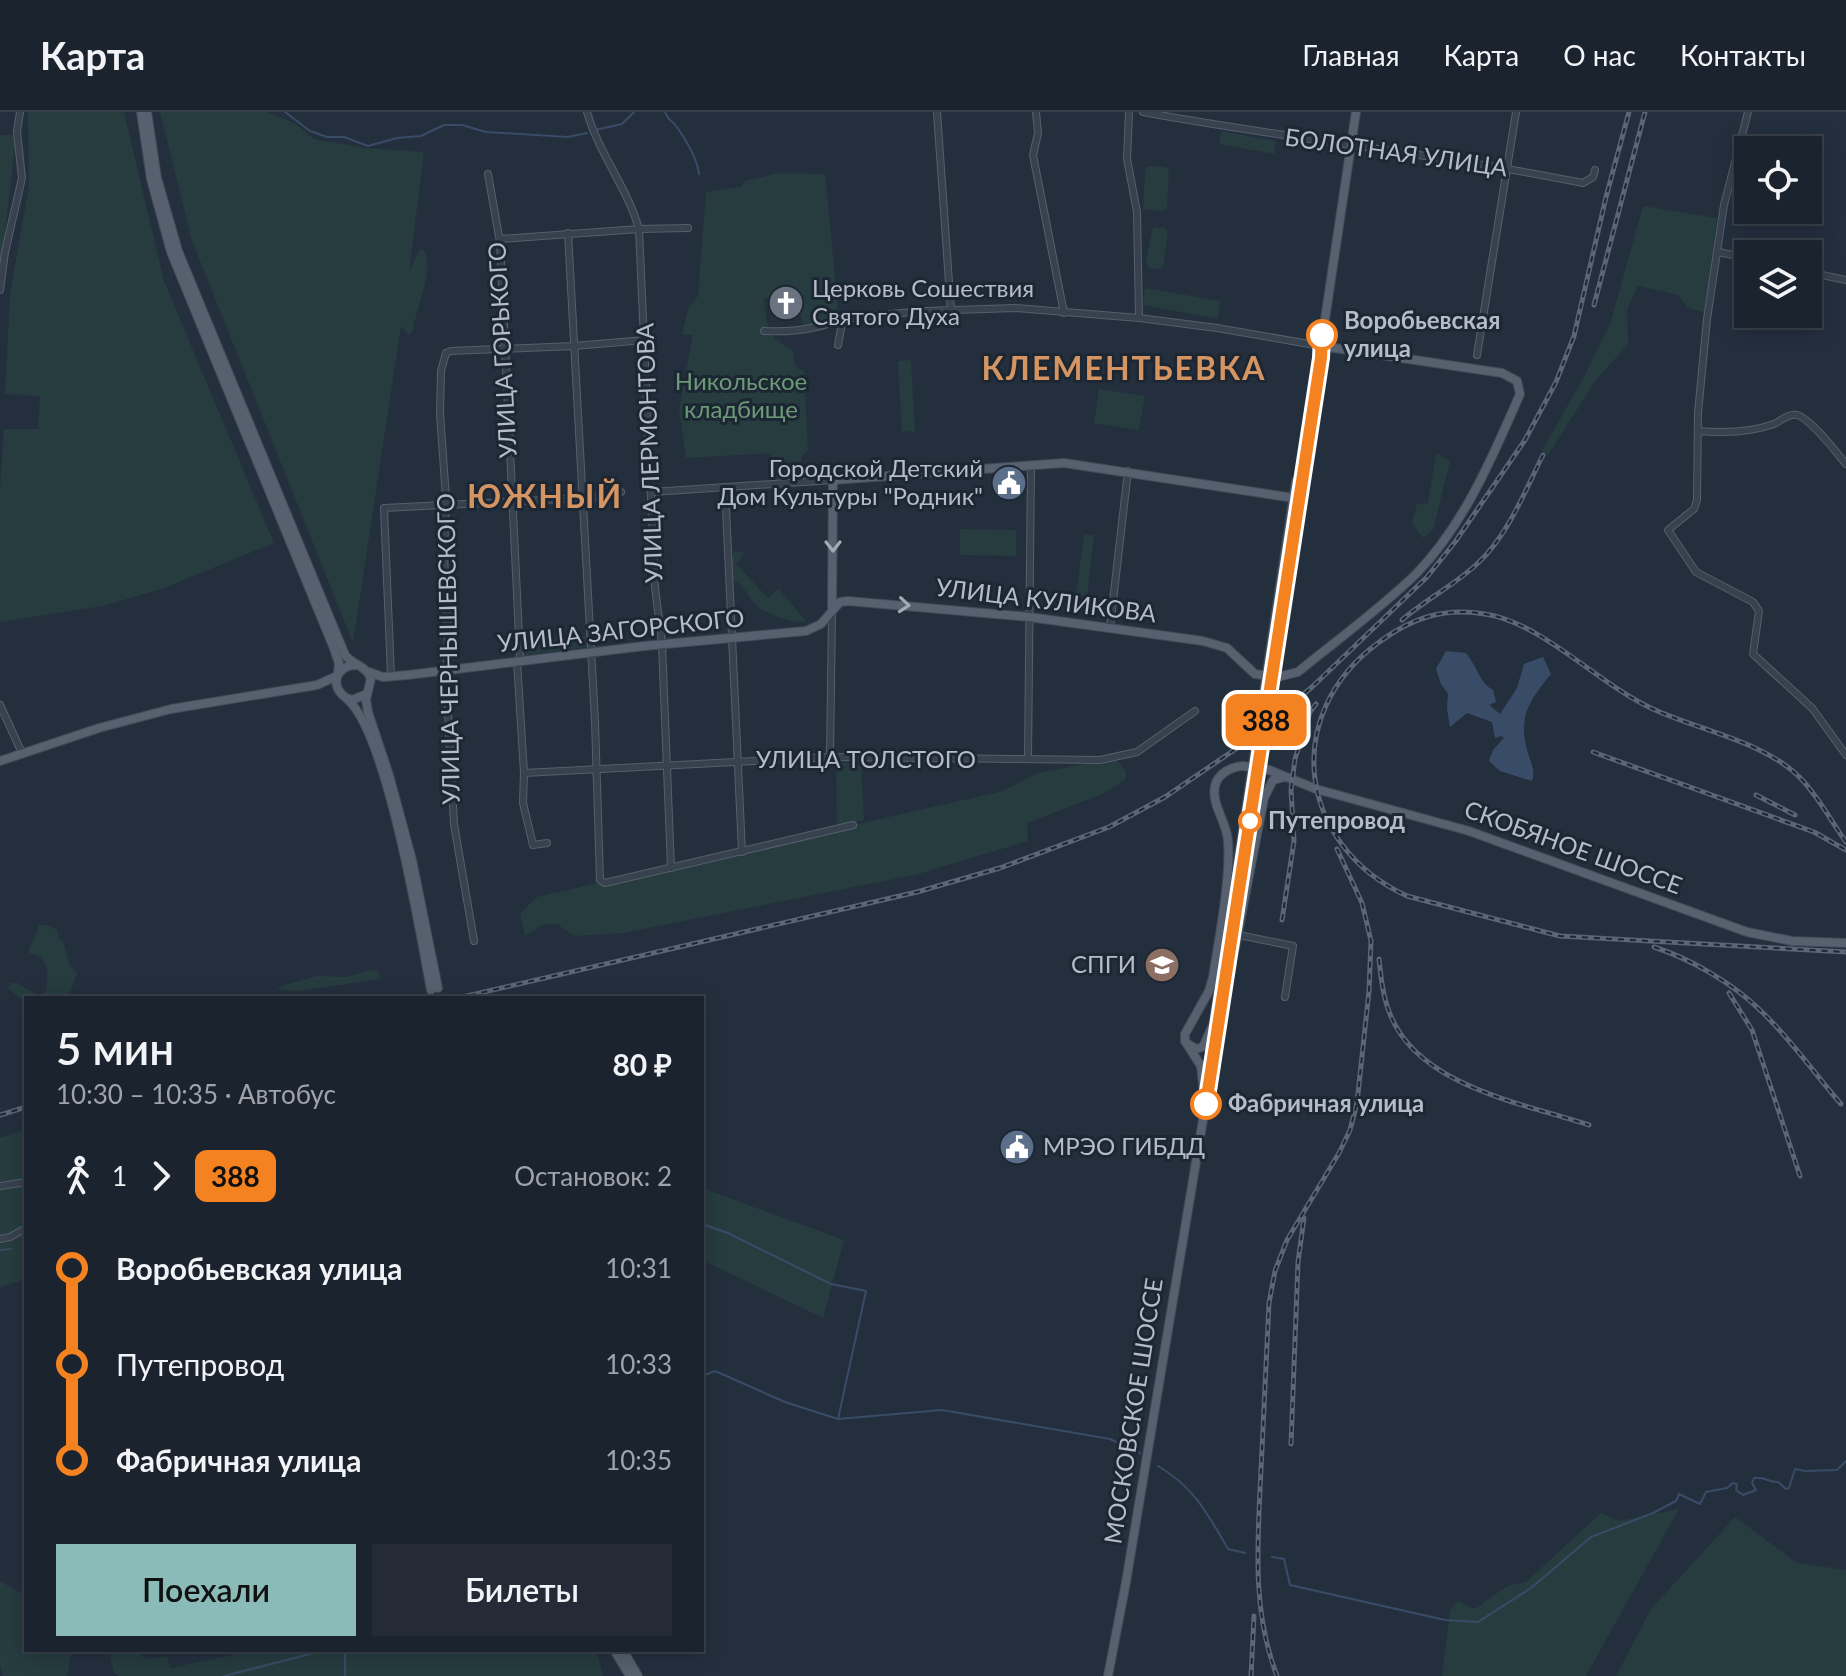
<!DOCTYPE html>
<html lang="ru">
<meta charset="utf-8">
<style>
body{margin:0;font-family:Lato,sans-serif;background:#242b36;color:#f1f3f6;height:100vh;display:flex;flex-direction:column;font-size:30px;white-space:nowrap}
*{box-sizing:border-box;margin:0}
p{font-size:26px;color:#a0a4aa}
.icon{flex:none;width:44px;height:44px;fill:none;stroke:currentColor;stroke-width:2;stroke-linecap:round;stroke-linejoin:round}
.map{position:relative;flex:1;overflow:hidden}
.details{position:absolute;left:24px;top:884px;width:680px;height:656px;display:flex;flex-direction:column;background:#1b232e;border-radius:0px;box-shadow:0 4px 20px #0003,0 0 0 2px #39404a}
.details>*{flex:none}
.badge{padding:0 16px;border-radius:12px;font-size:28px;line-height:52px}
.tools{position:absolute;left:1734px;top:24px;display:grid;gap:16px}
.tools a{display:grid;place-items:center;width:88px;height:88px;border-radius:0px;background:#1b232e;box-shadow:0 4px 20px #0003,0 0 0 2px #39404a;font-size:40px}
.map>.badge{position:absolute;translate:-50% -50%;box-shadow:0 0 0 4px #fff}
.legs{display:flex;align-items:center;gap:12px;height:88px;padding:0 32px;font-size:26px}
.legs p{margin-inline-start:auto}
.overview{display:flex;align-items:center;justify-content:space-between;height:136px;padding:0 32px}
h1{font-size:44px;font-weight:600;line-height:60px}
.button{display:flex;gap:16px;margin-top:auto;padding:16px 32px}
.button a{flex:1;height:92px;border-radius:0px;background:#8bbbb9;color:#111;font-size:32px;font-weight:600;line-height:92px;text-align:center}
.button a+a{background:#242b36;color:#f1f3f6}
ul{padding:0 32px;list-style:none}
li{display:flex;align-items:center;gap:28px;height:96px;font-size:30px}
li i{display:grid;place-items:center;width:12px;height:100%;margin:0 10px;background:currentColor}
li i::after{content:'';width:20px;height:20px;margin:-10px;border:6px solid;border-radius:50%;background:#1b232e}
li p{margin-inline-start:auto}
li:first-child i{background:linear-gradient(#0000 50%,currentColor 0)}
li:last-child i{background:linear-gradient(currentColor 50%,#0000 0)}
header{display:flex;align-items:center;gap:48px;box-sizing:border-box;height:112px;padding:0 40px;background:#1b232e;border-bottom:2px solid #39404a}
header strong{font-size:38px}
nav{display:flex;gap:44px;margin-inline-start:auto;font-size:28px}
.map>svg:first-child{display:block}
</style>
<header>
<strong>Карта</strong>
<nav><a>Главная</a><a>Карта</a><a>О нас</a><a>Контакты</a></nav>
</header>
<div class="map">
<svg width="1846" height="1564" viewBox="0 0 1846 1564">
<rect width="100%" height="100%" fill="#242f3e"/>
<g fill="#263c3f">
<path d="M 28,0 L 124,0 L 164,169 L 274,431 L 164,476 L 103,494 L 0,510 L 0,378 L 4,317 L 38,317 L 40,284 L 5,282 L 10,182 L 29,74 Z"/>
<path d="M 160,0 L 267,0 L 294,11 L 314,27 L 365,36 L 424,40 L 409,160 L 419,138 L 423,137 C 436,157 415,197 413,219 L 409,223 L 401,214 L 353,531 L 192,129 Z"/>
<path d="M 1221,19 L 1276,29 L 1274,42 L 1219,32 Z"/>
<path d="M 0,23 L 16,23 L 0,167 Z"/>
<path d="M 1148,54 L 1165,55 L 1169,59 L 1167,96 L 1163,99 L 1143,97 L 1145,58 Z"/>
<path d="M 779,61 L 825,62 L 839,207 L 803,213 L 796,183 L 764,187 C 767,214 767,225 793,239 L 795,254 L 804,259 L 808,338 L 801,345 L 801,367 L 774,369 L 771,341 L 686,346 L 679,297 L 693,223 L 682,223 L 688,197 L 698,184 L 706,80 L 741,75 L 745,69 Z"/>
<path d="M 1643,94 L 1717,106 L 1705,201 L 1687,195 L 1678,183 L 1638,174 L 1627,197 L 1628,232 L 1596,268 L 1548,343 L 1542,339 L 1585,263 L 1611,209 Z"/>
<path d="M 1153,115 L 1165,116 L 1168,120 L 1163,154 L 1158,157 L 1149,156 L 1146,151 Z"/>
<path d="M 1145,176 L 1220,189 L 1218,207 L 1143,193 Z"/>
<path d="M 911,248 L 915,319 L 902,320 L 898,249 Z"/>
<path d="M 1099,277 L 1145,284 L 1139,318 L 1094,311 Z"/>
<path d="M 1436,341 L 1450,349 L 1433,418 L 1423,426 L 1412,411 L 1417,392 L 1428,391 Z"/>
<path d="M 960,417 L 1016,418 L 1016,444 L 960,443 Z"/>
<path d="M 1084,423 L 1094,423 L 1087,485 L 1076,483 Z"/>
<path d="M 734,439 L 745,441 L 736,452 L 768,486 L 779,477 L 807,510 C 793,511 763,502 754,491 C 747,482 743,473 733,467 L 731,447 Z"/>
<path d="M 577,524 L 586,524 L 586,535 L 525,543 L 524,529 Z"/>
<path d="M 1115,646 L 1126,659 L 1126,667 L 1105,681 L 1027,711 L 1028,729 L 915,763 L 623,821 L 574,824 L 557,812 L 544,812 L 525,824 L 520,802 L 537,785 L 1003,679 L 1035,662 Z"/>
<path d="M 836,650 L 861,652 L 864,708 L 837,713 Z"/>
<path d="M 38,813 L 48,813 L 57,818 L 59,828 L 63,829 L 69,852 L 77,861 L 69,884 L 66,886 L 26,886 L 26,891 L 9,877 L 10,871 L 17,871 L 41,885 L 47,877 L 47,854 L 40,845 L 29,841 C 29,830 38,825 38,813 Z"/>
<path d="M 372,858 L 377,858 L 380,867 L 299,879 L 280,878 L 278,875 L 317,864 L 345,865 Z"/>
<path d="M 26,1017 L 26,1167 L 0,1175 L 0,1026 Z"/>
<path d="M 702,1076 L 844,1128 L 823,1206 L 702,1148 Z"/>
<path d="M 1679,1397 L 1586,1564 L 1442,1564 L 1450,1498 L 1458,1489 L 1475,1497 L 1507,1474 L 1526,1470 L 1601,1401 L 1619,1409 Z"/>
<path d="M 1735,1405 L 1797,1451 L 1846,1458 L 1846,1564 L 1616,1564 L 1651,1497 Z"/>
<path d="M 0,1469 L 26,1484 L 26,1538 L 72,1538 L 67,1564 L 3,1564 L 0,1552 Z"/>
<path d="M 112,1538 L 136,1538 L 145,1547 L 167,1545 L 170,1556 L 243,1541 L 239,1538 L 574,1538 L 597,1540 L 603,1564 L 119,1564 L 114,1561 L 110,1545 Z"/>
</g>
<path fill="#394c67" d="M 1446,539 L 1466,541 C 1477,554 1479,570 1493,578 L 1496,590 L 1489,593 L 1500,602 L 1517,576 L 1524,552 L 1543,545 L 1551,562 C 1530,588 1518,604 1527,638 C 1530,650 1536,657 1532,669 L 1500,659 L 1489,649 L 1493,638 L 1504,626 L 1501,624 L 1495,626 L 1492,610 L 1467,601 L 1450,615 L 1447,597 L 1448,582 L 1441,572 L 1436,557 Z"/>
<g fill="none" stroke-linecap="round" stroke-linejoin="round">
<g stroke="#394c67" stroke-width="2">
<path d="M 285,0 L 310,19 L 327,25 L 344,25 L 368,34 L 397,26 L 421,24 L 444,13 L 462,13 L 486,20 L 568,25 L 587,21"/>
<path d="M 665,0 C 668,9 672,8 677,15 C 686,28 697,45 699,62"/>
<path d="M 595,18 L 622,12 L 634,0"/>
<path d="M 702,1112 L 728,1121 L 831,1172 L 866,1179 L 838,1307"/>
<path d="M 0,1138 L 11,1137"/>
<path d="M 702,1264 L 715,1259 L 785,1290 L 838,1307 L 942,1298 L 1110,1327 L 1140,1341"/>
<path d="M 1158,1354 C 1194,1375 1208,1402 1228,1437 L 1245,1441"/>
<path d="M 1272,1445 L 1284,1447 L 1290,1473 L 1445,1508 L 1478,1510 L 1531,1476 L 1591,1425 L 1653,1401 L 1676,1389 L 1679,1382 L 1700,1392 L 1706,1380 L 1727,1376 L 1733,1371 L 1737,1372 L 1736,1378 L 1743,1383 L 1756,1378 L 1752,1371 L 1754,1366 C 1764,1364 1770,1371 1778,1370 L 1786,1377 L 1789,1376 L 1795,1357 L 1805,1359 L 1837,1358 L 1846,1349"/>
<path d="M 345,1538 L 345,1564"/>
<path d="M 224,1564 L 326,1538"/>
</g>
<defs>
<g id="minor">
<path d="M 587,0 C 599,42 627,75 639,117 L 655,475 L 662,532 L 671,756"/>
<path d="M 937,0 L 951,199"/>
<path d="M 1036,0 L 1038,21 L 1033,43 L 1064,201"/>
<path d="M 1129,0 L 1127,47 L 1137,100 L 1139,206"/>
<path d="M 1143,0 C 1289,27 1438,42 1583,71 L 1593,65 L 1595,58"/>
<path d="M 1748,0 L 1724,93 L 1707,207 L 1698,301 L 1697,388 L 1694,397 L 1668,418 L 1696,460 L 1753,490 L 1759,499 L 1753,542 L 1812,596 L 1846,643"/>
<path d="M 488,62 L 500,130 L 520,545 L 517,549 L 524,661 L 523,691 L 533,733 L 547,731"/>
<path d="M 568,121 L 595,609 L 600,768 L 605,771 L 853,713"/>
<path d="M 500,127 L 639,117 L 688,116"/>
<path d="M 1718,140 L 1748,146"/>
<path d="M 1808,160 L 1846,168"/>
<path d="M 0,178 L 5,140 L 22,66 L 17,20 L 20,0"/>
<path d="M 764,219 C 782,220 799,219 816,215 C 826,213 832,209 842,211"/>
<path d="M 838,233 L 842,211 L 844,208 L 856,205 L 925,199 L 1015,196 L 1139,206 L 1217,216 L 1321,234"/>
<path d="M 1477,243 L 1516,0"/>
<path d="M 1698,319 C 1722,321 1752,320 1774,312 C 1781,309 1788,301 1797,303 C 1811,307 1836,340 1846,352"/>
<path d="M 725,375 L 742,740"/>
<path d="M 652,380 L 833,368"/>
<path d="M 1110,515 L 1128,359"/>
<path d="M 391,564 L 384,396 L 603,385 L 621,380"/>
<path d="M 0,593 L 22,641"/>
<path d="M 830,645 L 832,500"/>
<path d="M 1028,647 L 1031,354"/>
<path d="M 524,661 L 830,645 L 1100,648 L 1137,640 L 1195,599"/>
<path d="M 1239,823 L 1293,834 L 1285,885"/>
<path d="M 474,829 L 454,712 L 446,562 L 448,525 L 444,442 L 446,386 L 440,301 L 441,259 L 446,241 L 451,239 L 574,234 L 645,228"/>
<path d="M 0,1074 L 26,1070"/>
<path d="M 0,1127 L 10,1125 L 26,1116"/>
</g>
<g id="major">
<path d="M 141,0 L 151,67 L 171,140 L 333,534 L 339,551 L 338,561"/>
<path d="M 147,0 L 157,66 L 178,139 L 345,543 C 353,553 365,553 371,566 L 366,588 L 368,600 L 389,663 L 412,748 L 438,876"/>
<path d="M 832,499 L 833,368 L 1064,351 L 1294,386"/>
<path d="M 357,553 C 332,553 329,581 352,588 L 367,582"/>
<path d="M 369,560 L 383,565 L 408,563 L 644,534 L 806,519 L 821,512 L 840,490 L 848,489 L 1029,505 L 1203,529 L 1227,536 L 1255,562"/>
<path d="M 1278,565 L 1298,560 C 1337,528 1380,497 1416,462 C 1464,413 1493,344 1520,282 L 1517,269 L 1502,261 L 1321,234"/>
<path d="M 347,587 C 387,620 420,820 431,878"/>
<path d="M 0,649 L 99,616 L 171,597 L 317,573 L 337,564"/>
<path d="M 1269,658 L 1316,677 L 1469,719 L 1747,820 L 1792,829 L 1846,831"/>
<path d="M 1235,836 L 1264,686 L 1273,668 L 1285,665"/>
<path d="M 1212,921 L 1296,369"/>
<path d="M 1185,929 L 1185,922 L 1209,879 L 1213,865 C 1219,827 1231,766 1228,729 C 1227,710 1211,693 1215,674 C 1218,661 1231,655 1243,654"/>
<path d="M 1185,929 L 1201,954 L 1204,980"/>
<path d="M 1188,932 L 1196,937 L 1203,935 L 1212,915"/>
<path d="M 614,1538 L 630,1564"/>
<path d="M 623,1538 L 638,1564"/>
<path d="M 1108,1564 L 1126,1470 L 1225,876 L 1356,0"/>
</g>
</defs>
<use href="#minor" stroke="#565f6c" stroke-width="8"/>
<use href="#major" stroke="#414a57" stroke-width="10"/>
<use href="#minor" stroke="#38414e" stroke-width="6"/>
<use href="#major" stroke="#56606e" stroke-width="8"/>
<defs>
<g id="rail">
<path d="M 1594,193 L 1645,0"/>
<path d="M 1402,508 C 1426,487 1455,473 1478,451 C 1508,423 1525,379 1543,343"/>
<path d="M 1593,640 L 1814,720 L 1846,738"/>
<path d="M 1756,683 L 1795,703"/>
<path d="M 1846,730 C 1832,710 1820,688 1804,670 C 1769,630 1700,619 1653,597 C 1598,572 1543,511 1485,502 C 1444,495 1411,506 1378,531 C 1280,603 1298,734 1407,784 L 1560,824 L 1846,840"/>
<path d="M 1282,808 L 1294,729 L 1291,678 L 1295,647 L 1310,600 L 1316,592"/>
<path d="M 1654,835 C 1691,847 1732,871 1760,898 C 1790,926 1814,961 1841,992"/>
<path d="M 1379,847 C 1381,866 1383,885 1390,902 C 1418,974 1522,991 1589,1013"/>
<path d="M 1729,881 L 1752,918 L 1800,1064"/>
<path d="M 458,886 L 917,780 L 1000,756 L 1109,715 L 1165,685 L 1246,630 L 1312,575 L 1427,465 L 1455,430 L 1525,328 L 1556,270 L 1574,224 L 1606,85 L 1629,0"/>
<path d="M 0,1003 L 26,995"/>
<path d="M 1291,1332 L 1298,1150 L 1304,1106"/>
<path d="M 1251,1564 L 1254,1504"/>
<path d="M 1277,1564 C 1251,1497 1258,1427 1261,1357 C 1264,1302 1266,1247 1269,1191 L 1275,1159 L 1287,1128 L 1339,1041 L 1350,1018 L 1357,991 L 1369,879 L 1371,829 L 1362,791 L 1337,737"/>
</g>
</defs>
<use href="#rail" stroke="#5a6575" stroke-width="5"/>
<use href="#rail" stroke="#1d2633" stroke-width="2" stroke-dasharray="6" stroke-linecap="butt"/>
<defs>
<g id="major-bridge">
<path d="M 1255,562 L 1278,565"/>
<path d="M 1243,654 L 1269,658"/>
</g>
</defs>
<use href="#major-bridge" stroke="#414a57" stroke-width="10" stroke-linecap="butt"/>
<use href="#major-bridge" stroke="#56606e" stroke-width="8"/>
</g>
<defs><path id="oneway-chevron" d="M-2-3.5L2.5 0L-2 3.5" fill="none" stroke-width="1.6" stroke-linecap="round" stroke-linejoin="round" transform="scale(2)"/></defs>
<g stroke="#a1aab7">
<use href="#oneway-chevron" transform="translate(833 434) rotate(90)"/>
<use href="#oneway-chevron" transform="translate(904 493) rotate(5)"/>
</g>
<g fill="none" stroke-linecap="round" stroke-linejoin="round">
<defs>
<path id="line-1" d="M 1206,992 L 1321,246 L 1322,223"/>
</defs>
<use href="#line-1" stroke="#fff" stroke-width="18"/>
<use href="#line-1" stroke="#f58220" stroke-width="12"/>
</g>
<defs>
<symbol id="church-disc" viewBox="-11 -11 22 22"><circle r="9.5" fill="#6b7280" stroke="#1d2633"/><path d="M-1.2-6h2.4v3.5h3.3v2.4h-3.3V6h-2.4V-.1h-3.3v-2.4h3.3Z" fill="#fff"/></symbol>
<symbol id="civic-disc" viewBox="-11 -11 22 22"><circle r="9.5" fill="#5c6f8a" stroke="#1d2633"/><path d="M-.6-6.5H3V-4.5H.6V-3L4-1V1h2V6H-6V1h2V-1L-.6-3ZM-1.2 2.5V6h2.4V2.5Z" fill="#fff"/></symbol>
<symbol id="university-disc" viewBox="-11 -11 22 22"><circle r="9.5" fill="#8d6e63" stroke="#1d2633"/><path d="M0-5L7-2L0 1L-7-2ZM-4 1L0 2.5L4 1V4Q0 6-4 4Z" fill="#fff"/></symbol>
</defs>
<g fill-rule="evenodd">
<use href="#church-disc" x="766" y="171" width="40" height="40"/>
<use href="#civic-disc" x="989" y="351" width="40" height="40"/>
<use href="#university-disc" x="1142" y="833" width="40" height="40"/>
<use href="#civic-disc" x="997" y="1015" width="40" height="40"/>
</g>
<g fill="#fff" stroke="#f58220" stroke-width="4">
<circle cx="1322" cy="223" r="14"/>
<circle cx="1250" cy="709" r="10"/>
<circle cx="1206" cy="992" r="14"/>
</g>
<g text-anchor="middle" stroke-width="6" stroke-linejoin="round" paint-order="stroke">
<g font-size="24" fill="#b4bcc9" stroke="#1d2633">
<text transform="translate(1396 41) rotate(8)" y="8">БОЛОТНАЯ УЛИЦА</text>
<text transform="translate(503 238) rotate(-93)" y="8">УЛИЦА ГОРЬКОГО</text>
<text transform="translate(650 341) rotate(-92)" y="8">УЛИЦА ЛЕРМОНТОВА</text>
<text transform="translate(1046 489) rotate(7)" y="8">УЛИЦА КУЛИКОВА</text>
<text transform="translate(621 519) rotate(-6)" y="8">УЛИЦА ЗАГОРСКОГО</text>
<text transform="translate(449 537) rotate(-91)" y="8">УЛИЦА ЧЕРНЫШЕВСКОГО</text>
<text x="866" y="656">УЛИЦА ТОЛСТОГО</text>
<text transform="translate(1573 736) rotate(20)" y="8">СКОБЯНОЕ ШОССЕ</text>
<text transform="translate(1134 1299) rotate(-81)" y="8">МОСКОВСКОЕ ШОССЕ</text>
</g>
<g font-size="24" fill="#b4bcc9" stroke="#1d2633" text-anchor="start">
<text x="812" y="185">Церковь Сошествия<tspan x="812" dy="28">Святого Духа</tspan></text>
<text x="983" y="365" text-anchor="end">Городской Детский<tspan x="983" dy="28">Дом Культуры "Родник"</tspan></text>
<text x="1136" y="861" text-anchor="end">СПГИ</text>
<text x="1043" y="1043">МРЭО ГИБДД</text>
</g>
<g font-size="24" font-weight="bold" fill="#b4bcc9" stroke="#1d2633" text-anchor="start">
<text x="1344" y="217">Воробьевская<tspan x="1344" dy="28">улица</tspan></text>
<text x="1268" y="717">Путепровод</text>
<text x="1228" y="1000">Фабричная улица</text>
</g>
<g font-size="24" fill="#6b9a76" stroke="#1d2633">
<text x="741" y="278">Никольское<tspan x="741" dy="28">кладбище</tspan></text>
</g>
<g font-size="32" font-weight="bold" letter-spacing="2" fill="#d59563" stroke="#1d2633">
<text x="1124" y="268">КЛЕМЕНТЬЕВКА</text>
<text x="545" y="396">ЮЖНЫЙ</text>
</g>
</g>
</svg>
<div class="tools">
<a><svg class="icon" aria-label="locate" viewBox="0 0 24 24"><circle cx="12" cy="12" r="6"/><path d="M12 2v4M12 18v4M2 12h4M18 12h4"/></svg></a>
<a><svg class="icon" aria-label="layers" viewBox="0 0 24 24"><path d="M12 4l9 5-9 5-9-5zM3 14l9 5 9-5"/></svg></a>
</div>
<b class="badge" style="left:1266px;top:608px;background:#f58220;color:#111">388</b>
<section class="details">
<div class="overview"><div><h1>5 мин</h1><p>10:30 – 10:35 · Автобус</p></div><b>80 ₽</b></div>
<div class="legs"><svg class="icon" aria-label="walk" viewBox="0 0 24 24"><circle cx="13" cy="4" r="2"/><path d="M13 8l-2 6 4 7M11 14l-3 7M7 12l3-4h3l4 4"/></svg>1<svg class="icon" aria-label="forward" viewBox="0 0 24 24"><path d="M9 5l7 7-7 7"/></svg><b class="badge" style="background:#f58220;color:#111">388</b><p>Остановок: 2</p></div>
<ul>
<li><i style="color:#f58220"></i><b>Воробьевская улица</b><p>10:31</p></li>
<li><i style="color:#f58220"></i><span>Путепровод</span><p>10:33</p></li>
<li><i style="color:#f58220"></i><b>Фабричная улица</b><p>10:35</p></li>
</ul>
<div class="button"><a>Поехали</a><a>Билеты</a></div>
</section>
</div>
